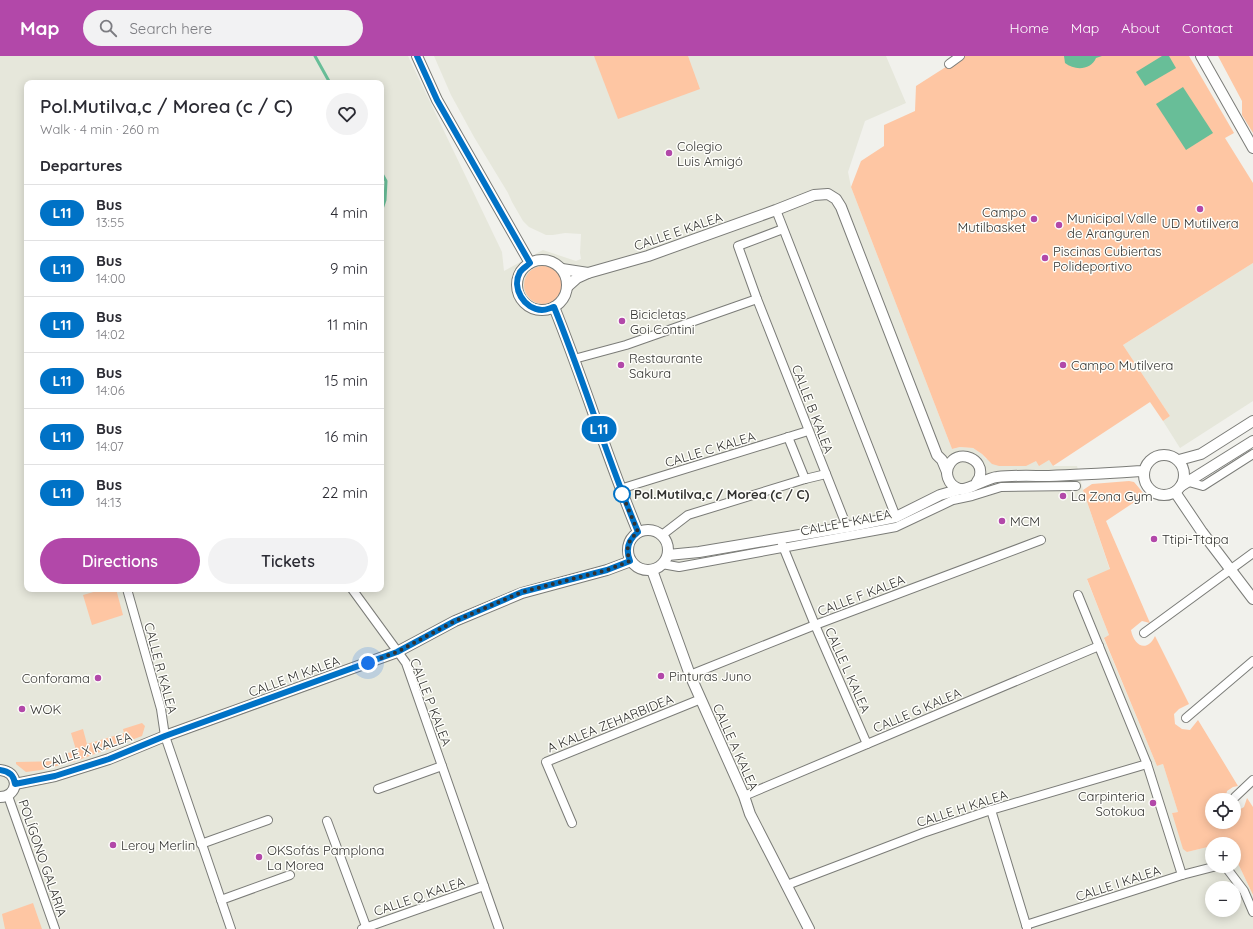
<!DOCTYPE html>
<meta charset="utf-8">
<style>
body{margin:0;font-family:Quicksand,sans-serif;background:#f2f2f3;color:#2b2b33;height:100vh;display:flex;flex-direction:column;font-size:15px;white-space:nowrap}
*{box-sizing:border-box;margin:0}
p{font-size:13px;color:#7c7c81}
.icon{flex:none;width:22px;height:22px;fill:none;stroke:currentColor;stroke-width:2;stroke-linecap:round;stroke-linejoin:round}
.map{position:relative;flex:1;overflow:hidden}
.panel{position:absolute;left:24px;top:24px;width:360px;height:512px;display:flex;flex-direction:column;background:#fff;border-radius:8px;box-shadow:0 2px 10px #0003}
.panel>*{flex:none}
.badge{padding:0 8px;border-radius:13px;font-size:14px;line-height:26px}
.tools{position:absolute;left:1205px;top:737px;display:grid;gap:8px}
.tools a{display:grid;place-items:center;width:36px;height:36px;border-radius:50%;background:#fff;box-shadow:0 2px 10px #0003;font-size:20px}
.you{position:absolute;width:20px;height:20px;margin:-10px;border:3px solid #fff;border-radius:50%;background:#1a73e8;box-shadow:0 0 0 6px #1a73e833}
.map>.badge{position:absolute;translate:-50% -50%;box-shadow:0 0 0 2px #fff}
h2{padding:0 16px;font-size:15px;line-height:36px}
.round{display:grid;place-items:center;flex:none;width:42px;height:42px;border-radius:21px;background:#f2f2f3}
.head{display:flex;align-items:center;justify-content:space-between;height:68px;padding:0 16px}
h1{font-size:19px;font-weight:600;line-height:30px}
.action{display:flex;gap:8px;margin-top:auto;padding:8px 16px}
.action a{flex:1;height:46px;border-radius:24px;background:#b248a9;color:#fff;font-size:16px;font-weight:600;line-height:46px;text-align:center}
.action a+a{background:#f2f2f3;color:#2b2b33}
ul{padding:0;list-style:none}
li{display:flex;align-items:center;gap:12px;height:56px;padding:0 16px;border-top:1px solid #e1e1e2}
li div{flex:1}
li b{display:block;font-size:15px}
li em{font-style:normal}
li .badge{min-width:44px;font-weight:700;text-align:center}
header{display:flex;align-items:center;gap:24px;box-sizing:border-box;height:56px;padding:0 20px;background:#b248a9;color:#fff}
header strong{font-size:19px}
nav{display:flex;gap:22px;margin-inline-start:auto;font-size:14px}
.search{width:280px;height:36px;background:#f2f2f3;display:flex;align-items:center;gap:10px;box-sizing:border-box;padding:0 14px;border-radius:22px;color:#7c7c81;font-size:15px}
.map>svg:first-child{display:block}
</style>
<header>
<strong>Map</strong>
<div class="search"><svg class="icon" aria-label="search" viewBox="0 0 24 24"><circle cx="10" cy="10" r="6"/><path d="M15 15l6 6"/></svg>Search here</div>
<nav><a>Home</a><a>Map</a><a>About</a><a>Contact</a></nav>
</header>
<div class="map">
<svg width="1253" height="873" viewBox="0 0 1253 873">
<rect width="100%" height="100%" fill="#f1f1ec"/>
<g fill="#e6e7db" fill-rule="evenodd">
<path d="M 0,0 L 408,0 L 502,196 L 504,215 L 543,194 L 576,205 L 581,203 L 580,197 L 581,178 L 565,177 L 553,179 L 546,179 L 529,171 L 523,165 L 512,146 L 508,137 L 474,81 L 451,39 L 434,0 L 886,0 L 906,47 L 865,65 L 848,116 L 851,131 L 952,393 L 960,391 L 973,392 L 982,398 L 986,403 L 1036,405 L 1049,404 L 1053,410 L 1077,410 L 1083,434 L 1110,514 L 1087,524 L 1109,579 L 1104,583 L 1157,710 L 1163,708 L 1178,756 L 1172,757 L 1187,796 L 1212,790 L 1212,810 L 1234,810 L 1234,799 L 1253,839 L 1253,873 L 0,873 ZM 27,27 L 381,27 L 381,533 L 27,533 ZM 1212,832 L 1234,832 L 1234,854 L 1212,854 Z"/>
<path d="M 1253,207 L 1253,345 L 1180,392 L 1163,365 L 1170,360 L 1123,289 Z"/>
</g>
<g fill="#fec6a3">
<path d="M 594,0 L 688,0 L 700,33 L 618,63 Z"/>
<path d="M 963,0 L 1189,0 L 1234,77 L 1225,82 L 1253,127 L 1253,207 L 1123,289 L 1170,360 L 1163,365 L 1150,346 L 1053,410 L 1049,404 L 1039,410 L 1036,405 L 1026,410 L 999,410 L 992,408 L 982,398 L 973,392 L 960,391 L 952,393 L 851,131 L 861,105 L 884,90 L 884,69 L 915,55 L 916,30 Z"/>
<path d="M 1218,0 L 1253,0 L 1253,77 L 1242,59 L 1242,45 Z"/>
<circle cx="543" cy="229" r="19"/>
<path d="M 1129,425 L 1134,426 L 1145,439 L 1106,465 L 1150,567 L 1142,565 L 1131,574 C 1134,590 1147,597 1155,580 L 1189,648 L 1179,653 L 1174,658 L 1175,668 L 1182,673 L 1190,674 L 1198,664 L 1238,730 L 1233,731 L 1227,735 L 1225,744 L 1212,744 L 1212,766 L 1234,766 L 1234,754 L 1237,755 L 1244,751 L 1247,742 L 1253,751 L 1253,839 L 1234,799 L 1234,788 L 1212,788 L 1212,790 L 1187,796 L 1183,793 L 1172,757 L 1178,756 L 1163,708 L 1157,710 L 1104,582 L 1109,579 L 1087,523 L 1110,513 L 1083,434 L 1092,428 Z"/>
<path d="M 104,533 L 116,533 L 123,559 L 92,569 L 83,539 Z"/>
<path d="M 142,667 L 145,670 L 142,680 L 79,704 L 71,677 L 83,673 L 87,688 L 124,677 L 123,673 Z"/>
<path d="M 73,696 L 76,705 L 41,714 L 26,716 L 16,708 L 16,706 L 66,705 L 69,703 L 67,697 Z"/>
<path d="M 33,847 L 42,873 L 5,873 L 2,858 Z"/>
</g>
<g fill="#68be98">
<path d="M 1064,0 L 1102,0 L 1096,2 C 1091,14 1075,15 1065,7 Z"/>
<path d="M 1162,0 L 1169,0 L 1176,12 L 1145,30 L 1136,16 Z"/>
<path d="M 1183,31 L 1213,77 L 1186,94 L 1156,48 Z"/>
</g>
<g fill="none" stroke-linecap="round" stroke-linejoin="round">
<g stroke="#68be98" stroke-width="3">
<path d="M 315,0 L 330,27"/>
<path d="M 381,116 L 386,125 L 385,144 L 381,156"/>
</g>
<defs>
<g id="minor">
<path d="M 949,8 L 960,0"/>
<path d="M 776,154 L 896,461"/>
<path d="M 783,173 L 738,190 L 757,243 L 847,471"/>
<path d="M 574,303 L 626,289 L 757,243"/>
<path d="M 788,381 L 805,423"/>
<path d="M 1189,426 L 1203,430 L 1253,398"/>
<path d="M 620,433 L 808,375"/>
<path d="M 662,479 L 688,459 L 805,423 L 826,418"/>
<path d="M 782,488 L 815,569 L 867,688"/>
<path d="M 662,508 L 679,511 L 896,471 L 953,444 L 972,440 L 1001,431 L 1076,430"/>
<path d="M 127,533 L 161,653 L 165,680 L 231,873"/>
<path d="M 352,533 L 406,607 L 499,873"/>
<path d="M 1078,539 L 1147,708 L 1182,819"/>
<path d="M 1144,577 L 1253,497"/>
<path d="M 690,619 L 815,569 L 1041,484"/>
<path d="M 1186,662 L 1253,605"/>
<path d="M 378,733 L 442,710"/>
<path d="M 8,740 L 55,873"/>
<path d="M 744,740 L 1099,590"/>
<path d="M 1235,741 L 1253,724"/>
<path d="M 991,754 L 1027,872"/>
<path d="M 327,765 L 367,873"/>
<path d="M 572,767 L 546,706 L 701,643"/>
<path d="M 201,788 L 268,764"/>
<path d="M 1225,810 L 1244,835 L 1253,856"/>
<path d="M 787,829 L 923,777 L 991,754 L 1147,708"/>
<path d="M 221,844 L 290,819"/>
<path d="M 1026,869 L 1182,819 L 1217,810"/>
<path d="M 362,873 L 484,830"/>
</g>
<g id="tertiary">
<path d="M 417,0 L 437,44 L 530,207"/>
<path d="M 1201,0 L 1253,92"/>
<circle cx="542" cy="229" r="25"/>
<path d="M 562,213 L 588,217"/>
<path d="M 567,231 L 577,222 L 588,217 L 648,200 L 776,154 L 814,139 L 828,138 L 836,143 L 841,151 L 937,399 L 942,404 L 947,416"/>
<path d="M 554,251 C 584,325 607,402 638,476"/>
<circle cx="1164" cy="419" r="20"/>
<path d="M 1179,404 L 1201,398 L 1253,365"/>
<path d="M 976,428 C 977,425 980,422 980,419 C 983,403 961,394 951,406 C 943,416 948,430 960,433 C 968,435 986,422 997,421 C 1014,419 1032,420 1049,420 C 1080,419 1111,417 1143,415"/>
<path d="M 1181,430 L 1253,385"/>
<path d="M 1175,436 L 1202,476 L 1253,543"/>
<circle cx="648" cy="494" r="20"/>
<path d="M 668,499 L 699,496 L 847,471 L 896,461 L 940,439 L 961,433"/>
<path d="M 652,514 L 690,619 L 744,740 L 750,758 L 809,873"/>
<path d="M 0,714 C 9,715 14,719 15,728 C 14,736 8,741 0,741"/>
<path d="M 15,728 L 55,720 L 109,703 L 165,680 L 397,596 L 455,565 L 522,537 L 607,514 L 631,505"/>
</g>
</defs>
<use href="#minor" stroke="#7b7c78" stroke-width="10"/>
<use href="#tertiary" stroke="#7b7c78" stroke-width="12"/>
<use href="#minor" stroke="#fff" stroke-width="8"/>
<use href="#tertiary" stroke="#fff" stroke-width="10"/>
</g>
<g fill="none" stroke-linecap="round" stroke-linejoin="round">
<defs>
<path id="line" d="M 0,714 C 9,715 14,719 15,728 L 55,720 L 109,703 L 165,680 L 397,596 L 455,565 L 522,536 L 607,514 L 630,505 C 625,493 628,484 638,476 C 607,402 584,325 554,251 C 550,252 546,254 542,254 C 524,253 511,232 520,216 C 522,213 527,210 530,207 L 437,44 L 417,0"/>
</defs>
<use href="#line" stroke="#fff" stroke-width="9"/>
<use href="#line" stroke="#0072c6" stroke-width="6"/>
<path stroke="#323230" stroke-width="4" stroke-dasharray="0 7.2" d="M 368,607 L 397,596 L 455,565 L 522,536 L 607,514 L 630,505 C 625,493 628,484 638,476 L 622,438"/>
</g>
<g fill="#b248a9" stroke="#fefefa" stroke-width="1.5">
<circle cx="669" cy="97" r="4"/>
<circle cx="1200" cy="153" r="4"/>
<circle cx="1034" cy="163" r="4"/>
<circle cx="1059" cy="169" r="4"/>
<circle cx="1045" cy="202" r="4"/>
<circle cx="622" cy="265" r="4"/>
<circle cx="621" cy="309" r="4"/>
<circle cx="1063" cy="309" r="4"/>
<circle cx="1063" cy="440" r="4"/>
<circle cx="1002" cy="465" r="4"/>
<circle cx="1154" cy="483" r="4"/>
<circle cx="661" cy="620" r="4"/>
<circle cx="98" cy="622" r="4"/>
<circle cx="22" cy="653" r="4"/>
<circle cx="1153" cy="747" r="4"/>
<circle cx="113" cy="789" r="4"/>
<circle cx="259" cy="801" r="4"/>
</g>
<circle fill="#fff" stroke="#0072c6" stroke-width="2" cx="622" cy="438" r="8"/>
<g text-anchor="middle" stroke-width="3" stroke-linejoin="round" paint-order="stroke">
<g font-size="13" fill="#323230" stroke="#fefefa" text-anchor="start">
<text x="677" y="95">Colegio<tspan x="677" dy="15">Luis Amigó</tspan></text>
<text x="1026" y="161" text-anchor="end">Campo<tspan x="1026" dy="15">Mutilbasket</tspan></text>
<text x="1067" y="167">Municipal Valle<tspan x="1067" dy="15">de Aranguren</tspan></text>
<text x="1200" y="172" text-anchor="middle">UD Mutilvera</text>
<text x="1053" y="200">Piscinas Cubiertas<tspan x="1053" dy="15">Polideportivo</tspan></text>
<text x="630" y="263">Bicicletas<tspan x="630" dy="15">Goi Contini</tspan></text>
<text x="629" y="307">Restaurante<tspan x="629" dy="15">Sakura</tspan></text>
<text x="1071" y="314">Campo Mutilvera</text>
<text x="1071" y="445">La Zona Gym</text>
<text x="1010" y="470">MCM</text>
<text x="1162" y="488">Ttipi-Ttapa</text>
<text x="669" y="625">Pinturas Juno</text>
<text x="90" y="627" text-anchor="end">Conforama</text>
<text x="30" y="658">WOK</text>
<text x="1145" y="745" text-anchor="end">Carpinteria<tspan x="1145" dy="15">Sotokua</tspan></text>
<text x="121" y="794">Leroy Merlin</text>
<text x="267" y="799">OKSofás Pamplona<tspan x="267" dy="15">La Morea</tspan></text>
</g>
<g font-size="13" fill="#323230" stroke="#fefefa">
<text transform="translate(678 175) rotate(-19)" y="5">CALLE E KALEA</text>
<text transform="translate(813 353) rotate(69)" y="5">CALLE B KALEA</text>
<text transform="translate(710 393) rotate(-17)" y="5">CALLE C KALEA</text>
<text transform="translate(846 466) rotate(-11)" y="5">CALLE E KALEA</text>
<text transform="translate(861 539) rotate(-21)" y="5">CALLE F KALEA</text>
<text transform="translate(161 612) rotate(75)" y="5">CALLE R KALEA</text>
<text transform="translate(848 614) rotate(66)" y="5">CALLE L KALEA</text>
<text transform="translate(294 620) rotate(-20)" y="5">CALLE M KALEA</text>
<text transform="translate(431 646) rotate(69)" y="5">CALLE P KALEA</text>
<text transform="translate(917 654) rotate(-23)" y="5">CALLE G KALEA</text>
<text transform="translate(610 667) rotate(-22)" y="5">A KALEA ZEHARBIDEA</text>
<text transform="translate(736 691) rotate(66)" y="5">CALLE A KALEA</text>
<text transform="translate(87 694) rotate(-18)" y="5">CALLE X KALEA</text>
<text transform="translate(962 752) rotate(-18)" y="5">CALLE H KALEA</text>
<text transform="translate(43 802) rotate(71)" y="5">POLÍGONO GALARIA</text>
<text transform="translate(1118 827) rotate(-18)" y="5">CALLE I KALEA</text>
<text transform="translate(419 840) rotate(-19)" y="5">CALLE Q KALEA</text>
</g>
<g font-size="13" font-weight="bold" fill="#323230" stroke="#fefefa" text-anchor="start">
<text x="634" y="443">Pol.Mutilva,c / Morea (c / C)</text>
</g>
</g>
</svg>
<div class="tools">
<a><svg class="icon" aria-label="locate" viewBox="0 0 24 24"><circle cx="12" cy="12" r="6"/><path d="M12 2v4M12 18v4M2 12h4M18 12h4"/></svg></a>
<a>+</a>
<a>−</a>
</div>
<div class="you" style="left:368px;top:607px"></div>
<b class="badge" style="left:599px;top:373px;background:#0072c6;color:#fff">L11</b>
<section class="panel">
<div class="head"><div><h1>Pol.Mutilva,c / Morea (c / C)</h1><p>Walk · 4 min · 260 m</p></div><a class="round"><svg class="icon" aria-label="heart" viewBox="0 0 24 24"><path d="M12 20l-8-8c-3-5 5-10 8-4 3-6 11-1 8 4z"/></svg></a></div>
<h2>Departures</h2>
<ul>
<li><span class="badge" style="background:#0072c6;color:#fff">L11</span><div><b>Bus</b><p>13:55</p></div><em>4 min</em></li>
<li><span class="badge" style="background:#0072c6;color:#fff">L11</span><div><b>Bus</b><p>14:00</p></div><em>9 min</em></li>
<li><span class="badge" style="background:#0072c6;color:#fff">L11</span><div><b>Bus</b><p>14:02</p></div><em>11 min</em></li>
<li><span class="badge" style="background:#0072c6;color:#fff">L11</span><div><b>Bus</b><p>14:06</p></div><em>15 min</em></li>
<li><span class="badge" style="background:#0072c6;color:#fff">L11</span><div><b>Bus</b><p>14:07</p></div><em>16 min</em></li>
<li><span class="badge" style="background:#0072c6;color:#fff">L11</span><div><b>Bus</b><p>14:13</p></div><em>22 min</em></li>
</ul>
<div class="action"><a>Directions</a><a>Tickets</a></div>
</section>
</div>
